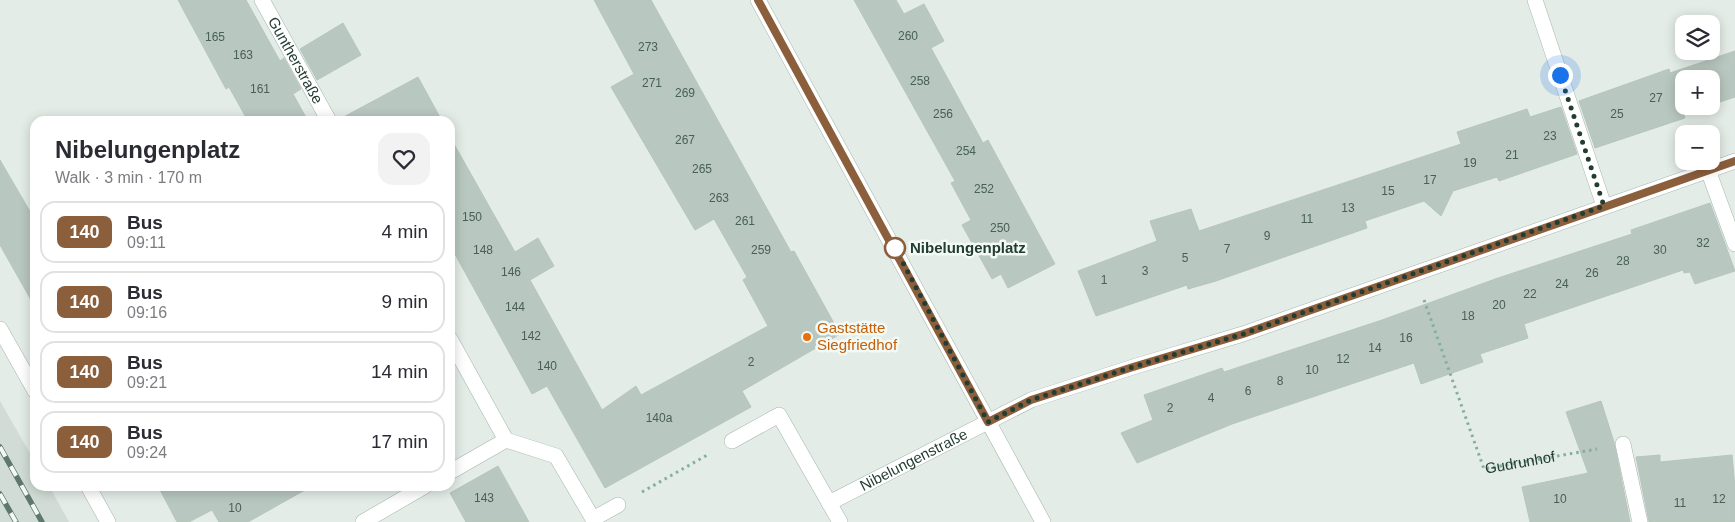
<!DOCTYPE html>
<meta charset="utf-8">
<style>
body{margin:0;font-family:Arial,sans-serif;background:#f2f2f3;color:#2b2b33;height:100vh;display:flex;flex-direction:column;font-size:19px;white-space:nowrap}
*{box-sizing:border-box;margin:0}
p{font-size:16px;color:#7c7c81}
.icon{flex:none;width:28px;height:28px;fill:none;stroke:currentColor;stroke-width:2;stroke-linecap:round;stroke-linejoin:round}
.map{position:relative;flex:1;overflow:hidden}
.panel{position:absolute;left:30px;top:116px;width:425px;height:375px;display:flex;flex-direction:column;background:#fff;border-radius:15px;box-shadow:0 2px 12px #0003}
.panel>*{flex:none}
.badge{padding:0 10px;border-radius:8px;font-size:18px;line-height:32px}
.controls{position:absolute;left:1675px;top:15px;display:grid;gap:10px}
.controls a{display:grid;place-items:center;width:45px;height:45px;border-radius:10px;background:#fff;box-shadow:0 2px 12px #0003;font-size:25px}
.you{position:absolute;width:25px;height:25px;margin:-12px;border:4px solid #fff;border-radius:50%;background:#1a73e8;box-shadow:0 0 0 8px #1a73e833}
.map>.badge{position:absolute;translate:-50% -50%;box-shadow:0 0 0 2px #fff}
.round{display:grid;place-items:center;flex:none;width:52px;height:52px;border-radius:15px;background:#f2f2f3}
.head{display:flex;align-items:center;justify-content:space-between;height:85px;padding:0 25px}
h1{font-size:24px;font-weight:700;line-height:38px}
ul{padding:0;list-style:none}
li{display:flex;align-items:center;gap:15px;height:62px;margin:0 10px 8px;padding:0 15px;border:2px solid #e1e1e2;border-radius:15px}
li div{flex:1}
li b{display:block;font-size:19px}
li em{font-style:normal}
li .badge{min-width:55px;font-weight:700;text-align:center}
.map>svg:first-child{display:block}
</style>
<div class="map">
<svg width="1735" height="522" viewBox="0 0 1735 522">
<rect width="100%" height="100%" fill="#e3ece7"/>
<path fill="#d1dcd6" d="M 0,401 L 35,462 L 35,486 L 49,486 L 69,522 L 0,522 Z"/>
<g fill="#b8c7c0" stroke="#b6c6bd">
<path d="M 178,0 L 246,0 L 280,61 L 284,58 L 301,89 L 293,94 L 308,121 L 248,121 L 229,87 L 226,89 Z"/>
<path d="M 594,0 L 651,0 L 791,252 L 794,251 L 840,334 L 742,391 L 751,407 L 605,488 L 547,386 L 532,394 L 450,245 L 450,137 L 515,252 L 538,238 L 554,266 L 530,280 L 602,410 L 636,386 L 641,395 L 768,326 L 743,280 L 747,277 L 714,219 L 695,230 L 611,87 L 634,74 Z"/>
<path d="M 854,0 L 896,0 L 904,14 L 924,4 L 944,41 L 931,48 L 983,143 L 988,140 L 1055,264 L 1008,288 L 1001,274 L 992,279 L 962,225 L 971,220 L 951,183 L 955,181 Z"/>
<path d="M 343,23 L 361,55 L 317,80 L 300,49 Z"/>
<path d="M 1735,51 L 1735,97 L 1711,105 L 1711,79 L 1684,79 L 1684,106 L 1709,106 L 1684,115 L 1685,118 L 1595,148 L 1579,101 L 1669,69 L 1670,73 Z"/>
<path d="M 418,77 L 442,121 L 338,121 L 338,120 Z"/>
<path d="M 1561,107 L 1577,154 L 1499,181 L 1497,177 L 1453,191 L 1441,216 L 1424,201 L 1365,221 L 1367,228 L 1216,281 L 1188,289 L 1187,285 L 1096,316 L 1078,271 L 1157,241 L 1150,221 L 1191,209 L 1199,231 L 1461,144 L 1457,132 L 1527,109 L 1530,117 Z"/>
<path d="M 0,160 L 35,220 L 35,307 L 0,245 Z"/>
<path d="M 1710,203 L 1735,271 L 1695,284 L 1690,272 L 1684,273 L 1683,270 L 1524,324 L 1528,338 L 1480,354 L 1483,362 L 1421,384 L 1414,363 L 1232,424 L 1137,463 L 1121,433 L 1153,420 L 1144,395 L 1222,368 L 1224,372 L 1382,320 L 1498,278 L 1632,234 L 1631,230 Z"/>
<path d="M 1601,401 L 1614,442 L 1630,522 L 1530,522 L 1522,487 L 1588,473 L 1566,412 Z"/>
<path d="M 1660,455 L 1660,462 L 1732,455 L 1735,487 L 1735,522 L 1649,522 L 1636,457 Z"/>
<path d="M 498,466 L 529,522 L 466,522 L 450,493 Z"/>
<path d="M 158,486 L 312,486 L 248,522 L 219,522 L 212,510 L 189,522 L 177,522 Z"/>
</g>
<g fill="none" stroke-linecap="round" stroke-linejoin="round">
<defs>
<g id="street">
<path id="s2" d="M 262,0 L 329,121"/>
<path d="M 758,0 L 1043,522"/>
<path d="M 1535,0 L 1604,206"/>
<path d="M 1708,170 L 1735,244"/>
<path d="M 0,329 L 35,391"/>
<path d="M 450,339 L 506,440 L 556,456 L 593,519"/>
<path d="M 732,441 L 779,415 L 840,522"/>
<path d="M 1623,444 L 1640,522"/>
<path d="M 450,472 L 506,440"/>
<path d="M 88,486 L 108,522"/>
<path id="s3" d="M 829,503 L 1031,400 L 1133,367 L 1243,334 L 1735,161"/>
<path d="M 363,522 L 425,486"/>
<path d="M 594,522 L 593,519 L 618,505"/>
</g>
</defs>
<use href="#street" stroke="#a6b4ad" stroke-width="16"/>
<g stroke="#85ae9d" stroke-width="3" stroke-dasharray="2.5 4" stroke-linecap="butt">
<path id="s1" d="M 1424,300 L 1484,469 L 1597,449"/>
<path d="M 642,492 L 709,454"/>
</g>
<use href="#street" stroke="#fff" stroke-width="15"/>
<defs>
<g id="rail">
<path d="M 0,447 L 42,522"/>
<path d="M 0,494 L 16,522"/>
</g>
</defs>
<use href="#rail" stroke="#5e786e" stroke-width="5.5"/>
<use href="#rail" stroke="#f3f9f5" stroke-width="4" stroke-dasharray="11" stroke-linecap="butt"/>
</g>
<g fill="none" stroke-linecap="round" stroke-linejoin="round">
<defs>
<path id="line" d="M 758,0 L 988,422 L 1031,400 L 1133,367 L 1243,334 L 1735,161"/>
</defs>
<use href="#line" stroke="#fff" stroke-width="11"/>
<use href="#line" stroke="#8b5e3c" stroke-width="8"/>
<path stroke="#233d33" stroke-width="5" stroke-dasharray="0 9" d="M 895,248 L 988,422 L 1031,400 L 1133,367 L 1243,334 L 1604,206 L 1560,75"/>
</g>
<circle fill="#fff" stroke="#8b5e3c" stroke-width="2.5" cx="895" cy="248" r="10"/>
<circle fill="#e8710a" stroke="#f3f9f5" stroke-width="2" cx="807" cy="337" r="5"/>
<g text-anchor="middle" stroke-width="5" stroke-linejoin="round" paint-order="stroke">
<g font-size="12" fill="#486056">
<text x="908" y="40">260</text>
<text x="215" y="41">165</text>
<text x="648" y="51">273</text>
<text x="243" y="59">163</text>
<text x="920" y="85">258</text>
<text x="652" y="87">271</text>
<text x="260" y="93">161</text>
<text x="685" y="97">269</text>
<text x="1656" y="102">27</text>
<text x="943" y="118">256</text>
<text x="1617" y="118">25</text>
<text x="1550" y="140">23</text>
<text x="685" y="144">267</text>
<text x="966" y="155">254</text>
<text x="1512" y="159">21</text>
<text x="1470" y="167">19</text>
<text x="702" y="173">265</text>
<text x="1430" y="184">17</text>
<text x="984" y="193">252</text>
<text x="1388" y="195">15</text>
<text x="719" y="202">263</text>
<text x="1348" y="212">13</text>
<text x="472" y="221">150</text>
<text x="1307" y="223">11</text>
<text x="745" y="225">261</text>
<text x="1000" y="232">250</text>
<text x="1267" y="240">9</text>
<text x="1703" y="247">32</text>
<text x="1227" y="253">7</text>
<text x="483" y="254">148</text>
<text x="761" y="254">259</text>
<text x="1660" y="254">30</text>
<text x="1185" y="262">5</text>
<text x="1623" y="265">28</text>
<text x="1145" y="275">3</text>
<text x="511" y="276">146</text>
<text x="1592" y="277">26</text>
<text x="1104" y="284">1</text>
<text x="1562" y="288">24</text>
<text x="1530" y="298">22</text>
<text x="1499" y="309">20</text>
<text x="515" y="311">144</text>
<text x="1468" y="320">18</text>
<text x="531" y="340">142</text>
<text x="1406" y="342">16</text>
<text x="1375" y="352">14</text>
<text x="1343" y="363">12</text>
<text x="751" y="366">2</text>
<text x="547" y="370">140</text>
<text x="1312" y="374">10</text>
<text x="1280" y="385">8</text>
<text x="1248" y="395">6</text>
<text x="1211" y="402">4</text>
<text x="1170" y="412">2</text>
<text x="659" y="422">140a</text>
<text x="484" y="502">143</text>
<text x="1560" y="503">10</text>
<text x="1719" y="503">12</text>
<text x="1680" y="507">11</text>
<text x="235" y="512">10</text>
</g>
<g font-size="15" fill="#233d33" stroke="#f3f9f5">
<text dy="5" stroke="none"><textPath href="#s2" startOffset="69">Guntherstraße</textPath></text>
<text dy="5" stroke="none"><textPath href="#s1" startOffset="216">Gudrunhof</textPath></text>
<text dy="5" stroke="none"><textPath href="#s3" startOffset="95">Nibelungenstraße</textPath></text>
</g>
<g font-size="15" font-weight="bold" fill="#233d33" stroke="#f3f9f5" text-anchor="start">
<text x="910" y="253">Nibelungenplatz</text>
</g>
<g font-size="15" fill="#c56008" stroke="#f3f9f5" text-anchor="start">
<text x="817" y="333">Gaststätte<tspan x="817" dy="17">Siegfriedhof</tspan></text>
</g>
</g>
</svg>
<div class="controls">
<a><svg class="icon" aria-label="layers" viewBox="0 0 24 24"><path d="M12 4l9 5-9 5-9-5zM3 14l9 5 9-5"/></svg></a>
<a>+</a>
<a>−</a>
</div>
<div class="you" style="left:1560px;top:75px"></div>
<section class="panel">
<div class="head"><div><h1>Nibelungenplatz</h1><p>Walk · 3 min · 170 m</p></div><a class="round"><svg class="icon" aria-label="heart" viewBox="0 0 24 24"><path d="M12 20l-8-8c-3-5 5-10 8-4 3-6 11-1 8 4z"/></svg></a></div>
<ul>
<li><span class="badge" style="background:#8b5e3c;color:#fff">140</span><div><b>Bus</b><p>09:11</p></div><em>4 min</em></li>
<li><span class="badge" style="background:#8b5e3c;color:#fff">140</span><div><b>Bus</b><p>09:16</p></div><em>9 min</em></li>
<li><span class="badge" style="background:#8b5e3c;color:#fff">140</span><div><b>Bus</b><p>09:21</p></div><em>14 min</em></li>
<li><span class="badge" style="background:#8b5e3c;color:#fff">140</span><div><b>Bus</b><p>09:24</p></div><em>17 min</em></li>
</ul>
</section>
</div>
